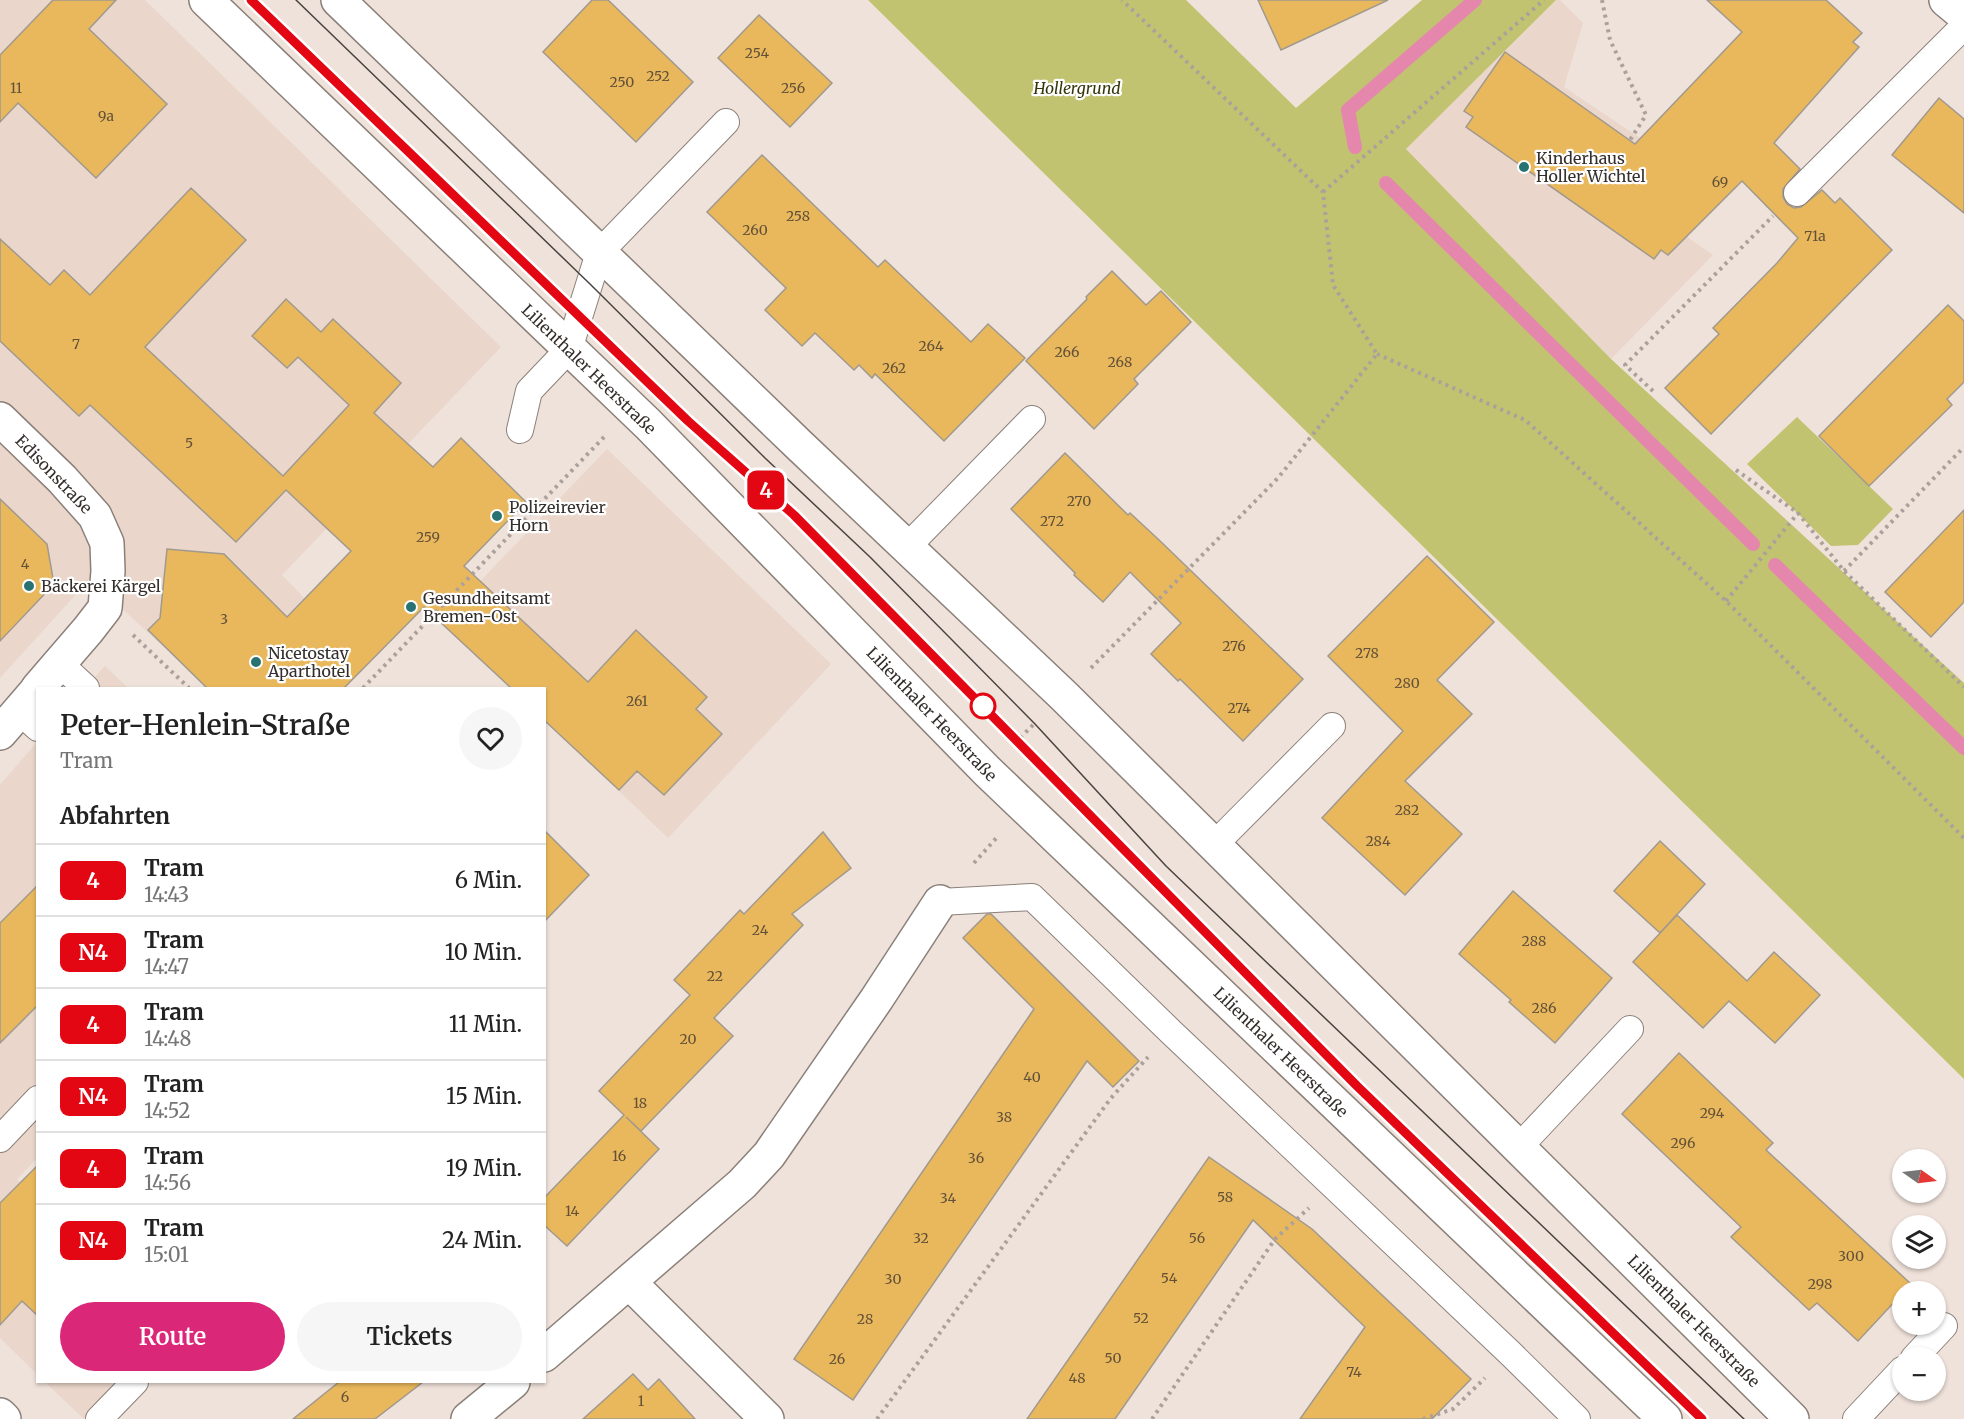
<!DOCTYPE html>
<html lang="de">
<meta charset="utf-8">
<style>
body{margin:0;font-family:Merriweather,serif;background:#f6f6f6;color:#222;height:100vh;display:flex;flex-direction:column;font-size:22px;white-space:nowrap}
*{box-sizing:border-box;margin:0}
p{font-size:20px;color:#767676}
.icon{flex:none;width:33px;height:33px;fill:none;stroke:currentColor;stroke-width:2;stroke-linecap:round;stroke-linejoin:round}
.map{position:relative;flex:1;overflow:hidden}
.side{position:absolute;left:36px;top:687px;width:510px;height:696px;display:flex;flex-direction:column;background:#fff;border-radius:0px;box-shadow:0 2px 4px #0004}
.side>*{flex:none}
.badge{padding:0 12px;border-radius:9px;font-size:21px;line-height:39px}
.needle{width:39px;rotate:104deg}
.tools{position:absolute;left:1892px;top:1149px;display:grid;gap:12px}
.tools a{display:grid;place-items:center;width:54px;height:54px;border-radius:50%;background:#fff;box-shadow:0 2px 4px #0004;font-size:30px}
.map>.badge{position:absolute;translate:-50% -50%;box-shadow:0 0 0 3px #fff}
h2{padding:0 24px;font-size:22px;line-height:54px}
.round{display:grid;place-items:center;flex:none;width:63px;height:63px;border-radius:32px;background:#f6f6f6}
.overview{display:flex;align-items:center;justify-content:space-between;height:102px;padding:0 24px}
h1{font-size:28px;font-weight:600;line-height:45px}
.cta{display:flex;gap:12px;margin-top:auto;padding:12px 24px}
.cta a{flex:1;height:69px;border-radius:36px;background:#db2777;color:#fff;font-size:24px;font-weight:600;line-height:69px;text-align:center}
.cta a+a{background:#f6f6f6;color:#222}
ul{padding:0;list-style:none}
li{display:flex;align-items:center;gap:18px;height:72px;padding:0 24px;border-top:2px solid #e0e0e0}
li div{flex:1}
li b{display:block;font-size:22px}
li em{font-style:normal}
li .badge{min-width:66px;font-weight:700;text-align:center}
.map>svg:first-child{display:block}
</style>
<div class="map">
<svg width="1964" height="1419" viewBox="0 0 1964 1419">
<rect width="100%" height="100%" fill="#efe2da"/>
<g fill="#ead6ca">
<path d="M 0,0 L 145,0 L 501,347 L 282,575 L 304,598 L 218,688 L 208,688 L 90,579 L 0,678 Z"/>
<path d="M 1556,0 L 1560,0 L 1583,23 L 1564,87 L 1643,140 L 1612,185 L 1713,255 L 1611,359 L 1406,149 Z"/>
<path d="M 607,449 L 831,664 L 668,838 L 545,720 L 544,688 L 511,688 L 441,622 Z"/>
<path d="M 105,666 L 128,688 L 85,688 Z"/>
<path d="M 37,742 L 38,1157 L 17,1179 L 37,1200 L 37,1374 L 0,1338 L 0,785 Z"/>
<path d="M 45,1382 L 145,1382 L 113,1419 L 84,1419 Z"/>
</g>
<g fill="#c2c371">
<path d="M 868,0 L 1186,0 L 1296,108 L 1422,0 L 1556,0 L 1406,149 L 1611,359 L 1964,683 L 1964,1079 Z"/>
<path d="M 1797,417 L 1893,509 L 1858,545 L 1831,546 L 1747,464 Z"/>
</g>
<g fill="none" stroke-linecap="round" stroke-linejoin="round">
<g stroke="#e587ad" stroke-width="14">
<path d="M 1355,147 L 1348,110 L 1475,0"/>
<path d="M 1386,183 L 1753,544"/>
<path d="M 1775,565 L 1964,748"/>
</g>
</g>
<g fill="#eab85c" stroke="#a0998e" stroke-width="1.5">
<path d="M 53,0 L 116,0 L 89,29 L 167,104 L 96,178 L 18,103 L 0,122 L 0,55 Z"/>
<path d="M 592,0 L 608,0 L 693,82 L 636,142 L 543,52 Z"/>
<path d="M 1258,0 L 1388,0 L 1281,50 Z"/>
<path d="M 1707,0 L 1826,0 L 1862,33 L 1853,42 L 1859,47 L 1774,143 L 1800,169 L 1783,189 L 1783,197 L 1787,204 L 1794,208 L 1801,207 L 1822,190 L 1835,203 L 1840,198 L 1892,250 L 1711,434 L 1665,388 L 1719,334 L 1713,328 L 1777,263 L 1798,238 L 1742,181 L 1668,255 L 1661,250 L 1654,259 L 1466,127 L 1473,117 L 1464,111 L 1505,52 L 1635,144 L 1742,32 Z"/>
<path d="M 759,15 L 832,83 L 790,127 L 718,58 Z"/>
<path d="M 1939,98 L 1964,119 L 1964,213 L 1892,155 Z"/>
<path d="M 762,155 L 878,267 L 885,260 L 971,342 L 988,324 L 1025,358 L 944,441 L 875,374 L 872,378 L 859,365 L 854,370 L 815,333 L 802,346 L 765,310 L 786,288 L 707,212 Z"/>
<path d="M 191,188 L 246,240 L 145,347 L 283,476 L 349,405 L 298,357 L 287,368 L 252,336 L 286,299 L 321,332 L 333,319 L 401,383 L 374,413 L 433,467 L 461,438 L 526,502 L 464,566 L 588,682 L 636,630 L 707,697 L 696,709 L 722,734 L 664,795 L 637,771 L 619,790 L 544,720 L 544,688 L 511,688 L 424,607 L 344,688 L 207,688 L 148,630 L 160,618 L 167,549 L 224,554 L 287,617 L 351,551 L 286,490 L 236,542 L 90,405 L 79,416 L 0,341 L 0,239 L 50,285 L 64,270 L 90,295 Z"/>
<path d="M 1112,271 L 1146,305 L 1161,291 L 1191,322 L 1134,379 L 1138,384 L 1094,429 L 1026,361 L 1087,299 L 1086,297 Z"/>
<path d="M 1948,305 L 1964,321 L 1964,382 L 1947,399 L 1952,405 L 1869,486 L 1819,436 Z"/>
<path d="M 1065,453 L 1128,515 L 1130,513 L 1158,539 L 1303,679 L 1243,741 L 1180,679 L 1178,681 L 1151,654 L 1181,623 L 1130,572 L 1103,602 L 1074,575 L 1075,573 L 1011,509 Z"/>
<path d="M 0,499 L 47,544 L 54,584 L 0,641 Z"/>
<path d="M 1964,510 L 1964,602 L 1931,637 L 1885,592 Z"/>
<path d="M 1427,556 L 1494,622 L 1437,680 L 1472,714 L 1405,781 L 1462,834 L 1405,895 L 1322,818 L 1403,731 L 1328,656 Z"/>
<path d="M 544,830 L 589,875 L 544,922 Z"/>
<path d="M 823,832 L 851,868 L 792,914 L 803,925 L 714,1018 L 733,1036 L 641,1131 L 626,1117 L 659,1149 L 567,1246 L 544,1225 L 544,1198 L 624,1115 L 599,1091 L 690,995 L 674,980 L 740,910 L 744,914 Z"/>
<path d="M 1660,841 L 1705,884 L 1660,933 L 1614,891 Z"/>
<path d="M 38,885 L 38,1005 L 0,1043 L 0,923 Z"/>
<path d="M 1513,891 L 1612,978 L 1555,1043 L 1509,1002 L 1511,1000 L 1459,954 Z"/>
<path d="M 987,914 L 991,914 L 1139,1061 L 1113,1087 L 1087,1061 L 853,1400 L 794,1359 L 1034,1009 L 963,938 Z"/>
<path d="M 1677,915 L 1747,981 L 1774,952 L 1820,995 L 1775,1043 L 1729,1001 L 1703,1028 L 1633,962 Z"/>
<path d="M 1679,1053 L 1773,1143 L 1766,1150 L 1911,1284 L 1858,1341 L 1817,1303 L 1809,1310 L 1731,1237 L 1741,1227 L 1622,1114 Z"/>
<path d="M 1209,1157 L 1312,1229 L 1471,1379 L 1432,1419 L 1300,1419 L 1365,1327 L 1253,1220 L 1115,1419 L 1027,1419 Z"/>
<path d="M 38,1165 L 38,1316 L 22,1301 L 0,1325 L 0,1203 Z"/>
<path d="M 633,1374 L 648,1390 L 659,1379 L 695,1419 L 583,1419 Z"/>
<path d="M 339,1382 L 423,1382 L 375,1419 L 293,1419 Z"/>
</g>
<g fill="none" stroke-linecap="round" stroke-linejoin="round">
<defs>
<g id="service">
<path d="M 1797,193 L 1964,26"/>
<path d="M 520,430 L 529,391 L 569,349 L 599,253 L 726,122"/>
<path d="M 907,547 L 1032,419"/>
<path d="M 59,663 L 86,688"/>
<path d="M 19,711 L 38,728"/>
<path d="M 1214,845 L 1332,726"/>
<path d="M 940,902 L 1032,897 L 1171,1032 L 1510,1353 L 1577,1419"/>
<path d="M 0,1139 L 38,1099"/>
<path d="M 1519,1147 L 1630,1029"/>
<path d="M 1914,1358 L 1944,1326"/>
<path d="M 99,1419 L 135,1382"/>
<path d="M 1856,1419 L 1902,1370"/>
</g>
<g id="minor">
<path d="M 1946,0 L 1964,15"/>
<path d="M 0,419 L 62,479 L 95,516 L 107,543 L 108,571 L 105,608 L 88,630 L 38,688"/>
<path d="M 0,733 L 38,689"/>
<path d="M 630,1283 L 767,1419"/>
<path d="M 544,1355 L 742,1184 L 769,1155 L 876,1000 L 940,902"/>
<path d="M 0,1415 L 4,1419"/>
<path d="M 468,1419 L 513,1382"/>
</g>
<g id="secondary">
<path d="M 206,0 L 648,424 L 987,771 L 1665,1419"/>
<path d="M 338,0 L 798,444 L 1064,696 L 1792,1419"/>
</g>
</defs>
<use href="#service" stroke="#8b8079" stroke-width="28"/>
<use href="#minor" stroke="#8b8079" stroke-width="36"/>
<use href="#secondary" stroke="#8b8079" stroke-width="36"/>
<g stroke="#aba19a" stroke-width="4" stroke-dasharray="3 4.5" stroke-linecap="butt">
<path d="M 1602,0 L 1610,40 L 1646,115 L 1630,140"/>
<path d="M 1323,192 L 1544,0"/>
<path d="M 1377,354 L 1525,420 L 1726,601 L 1964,838"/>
<path d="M 1653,391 L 1625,365 L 1773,216"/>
<path d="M 1736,470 L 1798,513 L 1844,571 L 1964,687"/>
<path d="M 1844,571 L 1964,447"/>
<path d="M 1726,601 L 1798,513"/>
<path d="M 133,635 L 189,688"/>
<path d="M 1091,668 L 1278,478 L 1377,354 L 1333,285 L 1323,192 L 1122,0"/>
<path d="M 363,688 L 605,436"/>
<path d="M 1015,743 L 1035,723"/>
<path d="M 974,863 L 999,835"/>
<path d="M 877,1419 L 1111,1098 L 1148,1057"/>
<path d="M 1152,1419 L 1275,1239 L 1309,1208"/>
<path d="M 1423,1419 L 1453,1409 L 1485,1378"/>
</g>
<use href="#service" stroke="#fff" stroke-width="26"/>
<use href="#minor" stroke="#fff" stroke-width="33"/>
<use href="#secondary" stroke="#fff" stroke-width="33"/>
<g stroke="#494340" stroke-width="1.5">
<path d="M 251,0 L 688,421 L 794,515 L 1357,1086 L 1702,1419"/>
<path d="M 296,0 L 590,284 L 765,458 L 870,557 L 1035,724 L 1166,866 L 1744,1419"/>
</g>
</g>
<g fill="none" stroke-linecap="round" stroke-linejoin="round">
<defs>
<path id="line" d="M 251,0 L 688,421 L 794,515 L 1357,1086 L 1702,1419"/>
</defs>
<use href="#line" stroke="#fff" stroke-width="14"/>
<use href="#line" stroke="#e30613" stroke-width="9"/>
</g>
<g fill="#287272" stroke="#fff" stroke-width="2">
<circle cx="1524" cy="167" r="6"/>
<circle cx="497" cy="516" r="6"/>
<circle cx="29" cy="586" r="6"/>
<circle cx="411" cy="607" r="6"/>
<circle cx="256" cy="662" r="6"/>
</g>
<circle fill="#fff" stroke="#e30613" stroke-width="3" cx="983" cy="706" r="12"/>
<g text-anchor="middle" stroke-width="4.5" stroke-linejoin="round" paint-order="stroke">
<g font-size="14" fill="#625138">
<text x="757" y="58">254</text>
<text x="658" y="81">252</text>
<text x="622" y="87">250</text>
<text x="16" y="93">11</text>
<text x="793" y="93">256</text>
<text x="106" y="121">9a</text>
<text x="1720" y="187">69</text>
<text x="798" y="221">258</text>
<text x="755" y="235">260</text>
<text x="1815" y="241">71a</text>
<text x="76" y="349">7</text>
<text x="931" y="351">264</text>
<text x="1067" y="357">266</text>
<text x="1120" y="367">268</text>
<text x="894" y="373">262</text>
<text x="189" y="448">5</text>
<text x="1079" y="506">270</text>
<text x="1052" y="526">272</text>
<text x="428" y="542">259</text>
<text x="25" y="569">4</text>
<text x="224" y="624">3</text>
<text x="1234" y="651">276</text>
<text x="1367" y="658">278</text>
<text x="1407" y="688">280</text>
<text x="637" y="706">261</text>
<text x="1239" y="713">274</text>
<text x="1407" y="815">282</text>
<text x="1378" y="846">284</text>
<text x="760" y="935">24</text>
<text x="1534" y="946">288</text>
<text x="715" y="981">22</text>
<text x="1544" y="1013">286</text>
<text x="688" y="1044">20</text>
<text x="1032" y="1082">40</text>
<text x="640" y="1108">18</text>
<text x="1712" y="1118">294</text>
<text x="1004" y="1122">38</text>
<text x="1683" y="1148">296</text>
<text x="619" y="1161">16</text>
<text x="976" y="1163">36</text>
<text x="1225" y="1202">58</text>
<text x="948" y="1203">34</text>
<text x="572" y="1216">14</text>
<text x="921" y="1243">32</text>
<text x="1197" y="1243">56</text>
<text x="1851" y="1261">300</text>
<text x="1169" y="1283">54</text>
<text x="893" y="1284">30</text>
<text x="1820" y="1289">298</text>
<text x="1141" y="1323">52</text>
<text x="865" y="1324">28</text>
<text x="1113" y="1363">50</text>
<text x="837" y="1364">26</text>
<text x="1354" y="1377">74</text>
<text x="1077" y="1383">48</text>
<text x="345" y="1402">6</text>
<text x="641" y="1406">1</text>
</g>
<g font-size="16" font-style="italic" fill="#36360b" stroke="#fff">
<text x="1077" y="94">Hollergrund</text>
</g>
<g font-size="16" fill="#342f2c" stroke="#fff" text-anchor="start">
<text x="1536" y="164">Kinderhaus<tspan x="1536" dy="18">Holler Wichtel</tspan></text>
<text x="509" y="513">Polizeirevier<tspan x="509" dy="18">Horn</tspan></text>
<text x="41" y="592">Bäckerei Kärgel</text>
<text x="423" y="604">Gesundheitsamt<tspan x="423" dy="18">Bremen-Ost</tspan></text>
<text x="268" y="659">Nicetostay<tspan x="268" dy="18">Aparthotel</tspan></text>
</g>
<g font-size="16" fill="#342f2c" stroke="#fff">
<text transform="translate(589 369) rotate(44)" y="6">Lilienthaler Heerstraße</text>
<text transform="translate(54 474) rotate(46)" y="6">Edisonstraße</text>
<text transform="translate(932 714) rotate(46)" y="6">Lilienthaler Heerstraße</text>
<text transform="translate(1281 1052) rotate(44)" y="6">Lilienthaler Heerstraße</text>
<text transform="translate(1694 1321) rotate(45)" y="6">Lilienthaler Heerstraße</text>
</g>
</g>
</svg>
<div class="tools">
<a><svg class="needle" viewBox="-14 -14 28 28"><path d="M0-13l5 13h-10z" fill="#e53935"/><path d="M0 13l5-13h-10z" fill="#767676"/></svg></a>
<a><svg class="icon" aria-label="layers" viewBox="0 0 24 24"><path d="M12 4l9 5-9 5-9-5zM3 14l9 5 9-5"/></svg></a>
<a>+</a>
<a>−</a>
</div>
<b class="badge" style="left:766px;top:490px;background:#e30613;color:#fff">4</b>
<section class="side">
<div class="overview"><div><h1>Peter-Henlein-Straße</h1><p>Tram</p></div><a class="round"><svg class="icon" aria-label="heart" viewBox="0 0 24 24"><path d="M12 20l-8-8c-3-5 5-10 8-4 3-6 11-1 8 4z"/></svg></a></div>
<h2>Abfahrten</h2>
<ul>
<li><span class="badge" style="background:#e30613;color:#fff">4</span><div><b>Tram</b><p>14:43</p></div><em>6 Min.</em></li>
<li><span class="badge" style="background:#e30613;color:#fff">N4</span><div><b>Tram</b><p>14:47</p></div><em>10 Min.</em></li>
<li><span class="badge" style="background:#e30613;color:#fff">4</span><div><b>Tram</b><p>14:48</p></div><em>11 Min.</em></li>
<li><span class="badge" style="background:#e30613;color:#fff">N4</span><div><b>Tram</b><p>14:52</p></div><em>15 Min.</em></li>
<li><span class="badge" style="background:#e30613;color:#fff">4</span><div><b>Tram</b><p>14:56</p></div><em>19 Min.</em></li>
<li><span class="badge" style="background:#e30613;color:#fff">N4</span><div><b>Tram</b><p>15:01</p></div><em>24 Min.</em></li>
</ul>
<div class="cta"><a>Route</a><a>Tickets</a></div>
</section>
</div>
